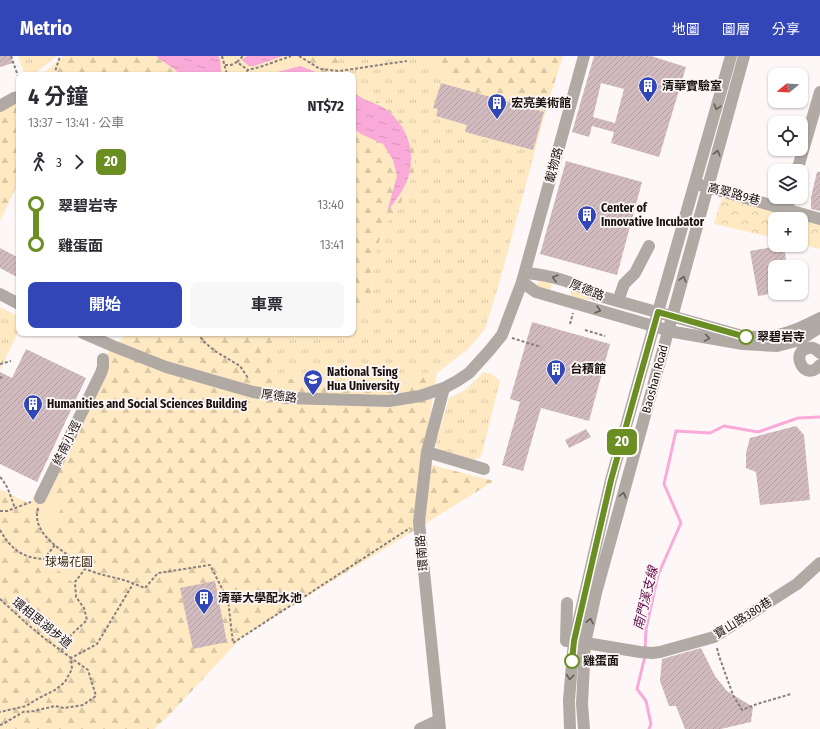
<!DOCTYPE html>
<html lang="zh-TW">
<meta charset="utf-8">
<style>
body{margin:0;font-family:"Fira Sans Condensed","Noto Sans TC",sans-serif;background:#f7f7f7;color:#2b2b33;height:100vh;display:flex;flex-direction:column;font-size:15px;white-space:nowrap}
*{box-sizing:border-box;margin:0}
p{font-size:13px;color:#7c7c81}
.icon{flex:none;width:22px;height:22px;fill:none;stroke:currentColor;stroke-width:2;stroke-linecap:round;stroke-linejoin:round}
.map{position:relative;flex:1;overflow:hidden}
.details{position:absolute;left:16px;top:16px;width:340px;height:264px;display:flex;flex-direction:column;background:#fff;border-radius:8px;box-shadow:0 1px 3px #0004}
.details>*{flex:none}
.badge{padding:0 8px;border-radius:6px;font-size:14px;line-height:26px}
.needle{width:26px;rotate:252deg}
.fabs{position:absolute;left:768px;top:12px;display:grid;gap:8px}
.fabs a{display:grid;place-items:center;width:40px;height:40px;border-radius:8px;background:#fff;box-shadow:0 1px 3px #0004;font-size:20px}
.map>.badge{position:absolute;translate:-50% -50%;box-shadow:0 0 0 2px #fff}
.legs{display:flex;align-items:center;gap:6px;height:44px;padding:0 12px;font-size:13px}
.legs p{margin-inline-start:auto}
.head{display:flex;align-items:center;justify-content:space-between;height:68px;padding:0 12px}
h1{font-size:22px;font-weight:700;line-height:30px}
.button{display:flex;gap:8px;margin-top:auto;padding:8px 12px}
.button a{flex:1;height:46px;border-radius:8px;background:#3346b8;color:#fff;font-size:16px;font-weight:700;line-height:46px;text-align:center}
.button a+a{background:#f7f7f7;color:#2b2b33}
ul{padding:0 12px;list-style:none}
li{display:flex;align-items:center;gap:14px;height:40px;font-size:15px}
li i{display:grid;place-items:center;width:6px;height:100%;margin:0 5px;background:currentColor}
li i::after{content:'';width:10px;height:10px;margin:-5px;border:3px solid;border-radius:50%;background:#fff}
li p{margin-inline-start:auto}
li:first-child i{background:linear-gradient(#0000 50%,currentColor 0)}
li:last-child i{background:linear-gradient(currentColor 50%,#0000 0)}
header{display:flex;align-items:center;gap:24px;box-sizing:border-box;height:56px;padding:0 20px;background:#3346b8;color:#fff}
header strong{font-size:19px}
nav{display:flex;gap:22px;margin-inline-start:auto;font-size:14px}
.map>svg:first-child{display:block}
</style>
<header>
<strong>Metrio</strong>
<nav><a>地圖</a><a>圖層</a><a>分享</a></nav>
</header>
<div class="map">
<svg width="820" height="673" viewBox="0 0 820 673">
<defs>
<pattern id="grass-tufts" width="24" height="20" patternUnits="userSpaceOnUse"><rect width="24" height="20" fill="#fee9c3"/><path d="M3 7l-1-3M5 7V3M7 7l1-3M15 17l-1-3M17 17v-4M19 17l1-3" fill="none" stroke="#d9c7a6"/></pattern>
<pattern id="forest-firs" width="22" height="20" patternUnits="userSpaceOnUse"><rect width="22" height="20" fill="#fee9c3"/><path d="M5 1l3.5 6h-7zM16 11l3.5 6h-7z" fill="#d9c7a6"/></pattern>
<pattern id="park-crowns" width="20" height="18" patternUnits="userSpaceOnUse"><rect width="20" height="18" fill="#fee9c3"/><path d="M2 6a3 3 0 1 1 6 0M12 15a3 3 0 1 1 6 0" fill="none" stroke="#d9c7a6"/></pattern>
<pattern id="water-ripples" width="26" height="14" patternUnits="userSpaceOnUse"><rect width="26" height="14" fill="#f9aad8"/><path d="M2 4q2-2 4 0t4 0M15 11q2-2 4 0t4 0" fill="none" stroke="#d591b8"/></pattern>
<pattern id="building-hatch" width="6" height="6" patternUnits="userSpaceOnUse"><rect width="6" height="6" fill="#d2bbbe"/><path d="M-1 1l2-2M0 6l6-6M5 7l2-2" fill="none" stroke="#b4a0a2"/></pattern>
</defs>
<rect width="100%" height="100%" fill="#fdf8f7"/>
<g fill="url(#grass-tufts)">
<path d="M 18,0 L 57,0 L 33,19 L 25,19 Z"/>
<path d="M 339,0 L 424,0 L 463,29 L 498,56 L 533,47 L 547,50 L 499,228 L 485,273 L 468,293 L 437,317 L 402,327 L 376,327 L 259,322 L 287,277 L 353,277 L 353,249 L 370,246 L 374,204 L 383,172 L 399,151 L 386,50 L 353,31 L 353,19 L 335,19 Z"/>
<path d="M 540,224 L 541,224 L 552,228 L 550,234 L 539,231 L 537,229 L 538,227 Z"/>
<path d="M 572,233 L 583,237 L 593,243 L 580,244 L 570,241 Z"/>
<path d="M 0,251 L 19,261 L 19,274 L 0,314 Z"/>
<path d="M 484,316 L 492,318 L 500,325 L 481,401 L 474,404 L 439,395 L 435,389 L 449,342 L 465,334 Z"/>
</g>
<g fill="url(#forest-firs)">
<path d="M 64,0 L 339,0 L 335,19 L 41,19 Z"/>
<path d="M 424,0 L 563,0 L 547,50 L 533,47 L 498,56 L 463,29 Z"/>
<path d="M 353,31 L 386,50 L 403,66 L 414,92 L 414,116 L 399,151 L 383,172 L 374,204 L 370,246 L 353,249 Z"/>
<path d="M 19,35 L 19,125 L 0,165 L 0,49 Z"/>
<path d="M 127,277 L 287,277 L 260,322 L 402,327 L 437,317 L 428,372 L 421,398 L 432,409 L 494,425 L 242,581 L 174,654 L 154,673 L 0,673 L 0,433 L 30,448 L 105,300 Z"/>
</g>
<path fill="url(#park-crowns)" d="M 722,141 L 820,165 L 820,193 L 801,188 L 801,163 L 775,163 L 775,182 L 714,168 Z"/>
<g fill="#fee9c3">
<path d="M 218,0 L 312,0 L 305,4 L 300,10 L 267,19 L 224,19 L 221,16 L 220,3 Z"/>
<path d="M 46,438 L 64,448 L 50,474 L 42,470 L 38,458 Z"/>
<path d="M 62,484 L 93,509 L 76,529 L 46,504 Z"/>
</g>
<g fill="url(#water-ripples)">
<path d="M 156,0 L 218,0 L 220,3 L 221,16 L 224,19 L 182,19 Z"/>
<path d="M 247,0 L 283,0 L 254,10 L 249,10 L 242,4 Z"/>
<path d="M 300,10 L 324,19 L 267,19 L 270,18 Z"/>
<path d="M 353,36 C 357,39 361,42 366,44 C 373,47 382,50 388,55 C 408,72 416,96 408,122 C 404,134 395,145 387,156 L 397,120 L 393,104 L 383,88 L 361,78 L 353,72 Z"/>
</g>
<g fill="none" stroke-linecap="round" stroke-linejoin="round">
<g stroke="#f9aad8" stroke-width="3">
<path d="M 645,594 L 646,573 L 658,519 L 681,467 L 664,428 L 676,375 L 710,377 L 724,370 L 758,376 L 798,362 L 820,361"/>
<path d="M 645,600 L 637,633 L 646,645 L 651,668 L 649,673"/>
</g>
</g>
<g fill="url(#building-hatch)" fill-rule="evenodd">
<path d="M 0,0 L 10,0 L 13,7 L 0,11 Z"/>
<path d="M 594,0 L 651,0 L 686,11 L 659,101 L 611,87 L 614,76 L 592,70 L 589,81 L 572,76 ZM 601,27 L 624,33 L 615,67 L 593,61 Z"/>
<path d="M 441,27 L 544,56 L 533,94 L 465,76 L 467,69 L 436,60 L 438,53 L 433,52 Z"/>
<path d="M 566,105 L 642,126 L 617,219 L 540,198 Z"/>
<path d="M 817,116 L 820,116 L 820,155 L 811,153 L 811,141 Z"/>
<path d="M 784,189 L 787,211 L 775,211 L 775,237 L 758,240 L 750,195 Z"/>
<path d="M 0,192 L 19,202 L 19,222 L 0,212 Z"/>
<path d="M 532,266 L 610,288 L 589,365 L 541,352 L 523,415 L 502,409 L 520,346 L 510,343 Z"/>
<path d="M 26,293 L 86,322 L 37,426 L 0,408 L 0,316 L 12,322 Z"/>
<path d="M 796,370 L 804,379 L 810,444 L 760,449 L 756,416 L 746,412 L 746,397 L 750,382 Z"/>
<path d="M 586,373 L 591,381 L 569,392 L 565,384 Z"/>
<path d="M 215,525 L 227,586 L 193,593 L 180,532 Z"/>
<path d="M 701,592 L 715,620 L 727,635 L 753,651 L 751,666 L 721,673 L 685,673 L 676,650 L 669,650 L 660,625 L 662,603 Z"/>
</g>
<g fill="none" stroke-linecap="round" stroke-linejoin="round">
<g stroke="#867f7e" stroke-width="2" stroke-dasharray="3 2" stroke-linecap="butt">
<path d="M 11,0 L 19,23"/>
<path d="M 222,0 L 226,15 L 228,19"/>
<path d="M 299,0 L 320,13 L 339,15 L 407,5"/>
<path d="M 237,6 L 243,0"/>
<path d="M 225,9 L 231,9 L 237,6 L 248,14"/>
<path d="M 54,19 L 60,0"/>
<path d="M 243,19 L 248,14 L 260,11 L 291,0"/>
<path d="M 570,268 L 573,257"/>
<path d="M 585,274 L 605,280"/>
<path d="M 198,277 L 203,285 L 215,295 L 240,310 L 248,322"/>
<path d="M 512,282 L 541,291"/>
<path d="M 0,308 L 11,305"/>
<path d="M 0,321 L 2,322"/>
<path d="M 0,421 C 9,431 10,440 15,452"/>
<path d="M 38,452 C 32,474 53,488 69,500 C 74,504 80,510 86,513 C 99,519 114,521 127,525 C 133,527 139,530 145,532 L 158,517 L 210,509 L 228,544 L 233,587 L 410,472"/>
<path d="M 0,455 L 7,455 L 31,446"/>
<path d="M 0,474 C 11,493 22,502 44,503 L 55,489"/>
<path d="M 0,543 L 26,567 L 44,582 L 71,602 L 72,613 L 65,626 L 55,634 L 39,642 L 26,650 L 0,656"/>
<path d="M 717,592 L 719,600 L 733,639 L 742,654 L 757,648 L 791,638"/>
<path d="M 62,594 L 71,579 L 87,564 L 84,552 L 76,541 L 75,526 L 85,513"/>
<path d="M 0,669 L 3,668 L 23,656 L 34,655 L 55,650 L 64,652 L 83,649 L 96,640 L 88,614 L 71,602 L 97,588 L 133,528"/>
</g>
<g stroke="#b1a9a4" stroke-width="12">
<path d="M 0,50 L 14,42 L 19,41"/>
<path d="M 797,115 L 820,36"/>
<path d="M 700,129 L 820,163"/>
<path d="M 787,153 L 790,141"/>
<path d="M 525,217 C 550,219 575,226 596,239 L 746,281 C 754,281 762,281 771,280 C 789,278 804,270 820,262"/>
<path d="M 522,226 L 536,236 L 674,276 L 743,288 L 777,290 L 800,284 L 820,271"/>
<path d="M 0,238 L 19,248"/>
<path d="M 618,245 L 624,228 L 635,217 L 649,190"/>
<path d="M 83,277 L 113,290 L 166,311 L 253,336 L 287,342 L 389,345 L 420,340 L 444,332 L 457,325 L 469,317 L 489,295 L 502,279 L 522,226 L 584,0"/>
<path d="M 820,297 C 817,294 814,291 809,292 C 789,294 804,328 820,309"/>
<path d="M 427,396 L 484,413"/>
<path d="M 40,442 L 101,317 L 103,311 L 103,303"/>
<path d="M 567,547 L 566,585 L 574,585 L 640,596 L 652,597 L 660,596 L 714,581 L 797,528 L 820,507"/>
<path d="M 420,673 L 439,664"/>
<path d="M 440,673 L 419,466 L 427,396 L 444,332"/>
<path d="M 570,673 L 569,644 L 574,585 L 611,424 L 654,270 L 731,0"/>
<path d="M 584,673 L 582,648 L 585,587 L 596,537 L 744,0"/>
</g>
</g>
<defs><path id="oneway-chevron" d="M-2-3.5L2.5 0L-2 3.5" fill="none" stroke-width="1.6" stroke-linecap="round" stroke-linejoin="round"/></defs>
<g stroke="#655d5a">
<use href="#oneway-chevron" transform="translate(717 51) rotate(106)"/>
<use href="#oneway-chevron" transform="translate(717 97) rotate(-75)"/>
<use href="#oneway-chevron" transform="translate(555 222) rotate(-165)"/>
<use href="#oneway-chevron" transform="translate(683 223) rotate(-75)"/>
<use href="#oneway-chevron" transform="translate(598 254) rotate(16)"/>
<use href="#oneway-chevron" transform="translate(707 282) rotate(9)"/>
<use href="#oneway-chevron" transform="translate(623 439) rotate(-75)"/>
<use href="#oneway-chevron" transform="translate(590 565) rotate(-78)"/>
<use href="#oneway-chevron" transform="translate(570 621) rotate(95)"/>
</g>
<g fill="none" stroke-linecap="round" stroke-linejoin="round">
<defs>
<path id="line-1" d="M 572,605 L 574,585 L 611,424 L 658,256 L 746,281"/>
</defs>
<use href="#line-1" stroke="#fff" stroke-width="9"/>
<use href="#line-1" stroke="#6b8e23" stroke-width="6"/>
</g>
<defs>
<symbol id="building-pin" viewBox="-11 -11 22 30"><path d="M0 17L-7.5 6A9.5 9.5 0 1 1 7.5 6Z" fill="#3346b8" stroke="#fdf8f7"/><path d="M-4-6H4V6H1V3H-1V6H-4ZM-2.5-4.3h1.7v1.8h-1.7ZM.8-4.3h1.7v1.8H.8ZM-2.5-1h1.7V.8h-1.7ZM.8-1h1.7V.8H.8Z" fill="#fff"/></symbol>
<symbol id="university-pin" viewBox="-11 -11 22 30"><path d="M0 17L-7.5 6A9.5 9.5 0 1 1 7.5 6Z" fill="#3346b8" stroke="#fdf8f7"/><path d="M0-5L7-2L0 1L-7-2ZM-4 1L0 2.5L4 1V4Q0 6-4 4Z" fill="#fff"/></symbol>
</defs>
<g fill-rule="evenodd">
<use href="#building-pin" x="637" y="19" width="22" height="30"/>
<use href="#building-pin" x="486" y="36" width="22" height="30"/>
<use href="#building-pin" x="576" y="148" width="22" height="30"/>
<use href="#building-pin" x="545" y="302" width="22" height="30"/>
<use href="#university-pin" x="302" y="312" width="22" height="30"/>
<use href="#building-pin" x="22" y="337" width="22" height="30"/>
<use href="#building-pin" x="193" y="531" width="22" height="30"/>
</g>
<g fill="#fff" stroke="#6b8e23" stroke-width="2">
<circle cx="746" cy="281" r="7"/>
<circle cx="572" cy="605" r="7"/>
</g>
<g text-anchor="middle" stroke-width="3.5" stroke-linejoin="round" paint-order="stroke">
<g font-size="12" font-weight="bold" fill="#191110" stroke="#fdf8f7" text-anchor="start">
<text x="662" y="34">清華實驗室</text>
<text x="511" y="51">宏亮美術館</text>
<text x="601" y="156">Center of<tspan x="601" dy="14">Innovative Incubator</tspan></text>
<text x="570" y="317">台積館</text>
<text x="327" y="320">National Tsing<tspan x="327" dy="14">Hua University</tspan></text>
<text x="47" y="352">Humanities and Social Sciences Building</text>
<text x="218" y="546">清華大學配水池</text>
</g>
<g font-size="12" fill="#191110" stroke="#fdf8f7">
<text transform="translate(554 109) rotate(-75)" y="4">載物路</text>
<text transform="translate(734 138) rotate(15)" y="4">高翠路9巷</text>
<text transform="translate(587 234) rotate(22)" y="4">厚德路</text>
<text transform="translate(655 323) rotate(-75)" y="4">Baoshan Road</text>
<text transform="translate(279 340) rotate(7)" y="4">厚德路</text>
<text transform="translate(67 387) rotate(-64)" y="4">終南小徑</text>
<text transform="translate(422 497) rotate(-96)" y="4">環南路</text>
<text transform="translate(743 562) rotate(-32)" y="4">寶山路380巷</text>
<text transform="translate(42 567) rotate(39)" y="4">環相思湖步道</text>
</g>
<g font-size="12" font-weight="bold" fill="#191110" stroke="#fdf8f7" text-anchor="start">
<text x="757" y="285">翠碧岩寺</text>
<text x="583" y="609">雞蛋面</text>
</g>
<g font-size="12" fill="#392905" stroke="#fdf8f7">
<text x="69" y="510">球場花園</text>
</g>
<g font-size="13" font-style="italic" fill="#670d4c" stroke="#fdf8f7">
<text transform="translate(645 542) rotate(-76)" y="5">南門溪支線</text>
</g>
</g>
</svg>
<div class="fabs">
<a><svg class="needle" viewBox="-14 -14 28 28"><path d="M0-13l5 13h-10z" fill="#e53935"/><path d="M0 13l5-13h-10z" fill="#7c7c81"/></svg></a>
<a><svg class="icon" aria-label="locate" viewBox="0 0 24 24"><circle cx="12" cy="12" r="6"/><path d="M12 2v4M12 18v4M2 12h4M18 12h4"/></svg></a>
<a><svg class="icon" aria-label="layers" viewBox="0 0 24 24"><path d="M12 4l9 5-9 5-9-5zM3 14l9 5 9-5"/></svg></a>
<a>+</a>
<a>−</a>
</div>
<b class="badge" style="left:622px;top:386px;background:#6b8e23;color:#fff">20</b>
<section class="details">
<div class="head"><div><h1>4 分鐘</h1><p>13:37 – 13:41 · 公車</p></div><b>NT$72</b></div>
<div class="legs"><svg class="icon" aria-label="walk" viewBox="0 0 24 24"><circle cx="13" cy="4" r="2"/><path d="M13 8l-2 6 4 7M11 14l-3 7M7 12l3-4h3l4 4"/></svg>3<svg class="icon" aria-label="forward" viewBox="0 0 24 24"><path d="M9 5l7 7-7 7"/></svg><b class="badge" style="background:#6b8e23;color:#fff">20</b></div>
<ul>
<li><i style="color:#6b8e23"></i><b>翠碧岩寺</b><p>13:40</p></li>
<li><i style="color:#6b8e23"></i><b>雞蛋面</b><p>13:41</p></li>
</ul>
<div class="button"><a>開始</a><a>車票</a></div>
</section>
</div>
